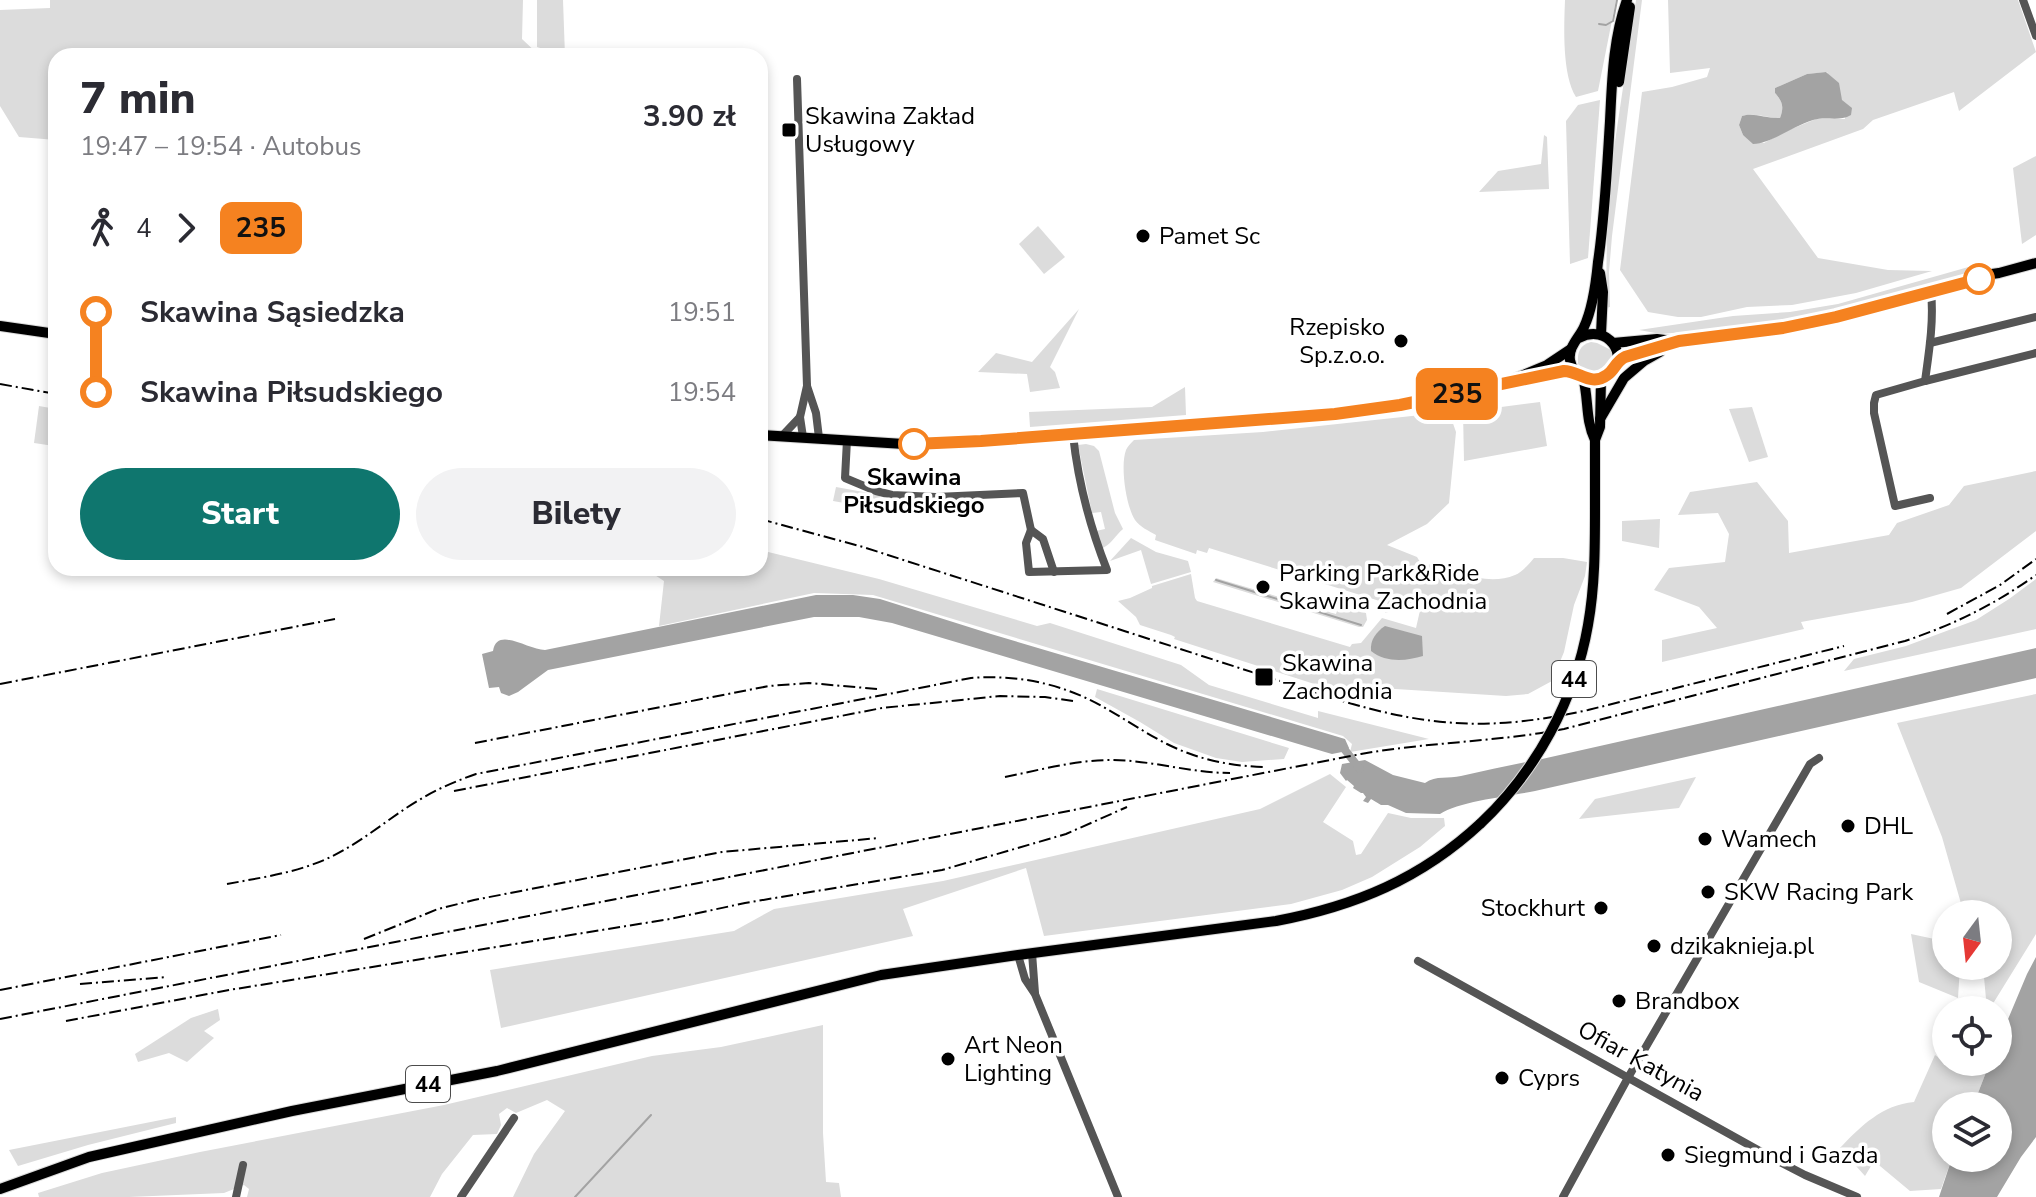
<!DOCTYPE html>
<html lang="pl">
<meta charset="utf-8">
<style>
body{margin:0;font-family:"Nunito Sans",sans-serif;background:#f2f2f3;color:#2b2b33;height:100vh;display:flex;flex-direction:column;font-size:30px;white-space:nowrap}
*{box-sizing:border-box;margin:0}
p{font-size:26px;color:#7c7c81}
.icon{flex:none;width:44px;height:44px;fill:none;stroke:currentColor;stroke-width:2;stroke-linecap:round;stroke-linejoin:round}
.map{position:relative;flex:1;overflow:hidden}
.panel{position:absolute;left:48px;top:48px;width:720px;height:528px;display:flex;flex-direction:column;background:#fff;border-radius:24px;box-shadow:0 4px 12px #0003}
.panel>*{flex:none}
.badge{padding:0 16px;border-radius:12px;font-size:28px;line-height:52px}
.needle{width:52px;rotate:195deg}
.tools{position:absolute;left:1932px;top:900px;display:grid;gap:16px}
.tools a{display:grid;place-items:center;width:80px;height:80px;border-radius:50%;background:#fff;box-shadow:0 4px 12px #0003;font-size:40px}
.map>.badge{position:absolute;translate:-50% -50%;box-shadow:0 0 0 4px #fff}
.legs{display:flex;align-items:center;gap:12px;height:88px;padding:0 32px;font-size:26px}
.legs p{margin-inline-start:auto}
.head{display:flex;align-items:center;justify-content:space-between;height:136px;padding:0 32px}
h1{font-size:44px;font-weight:800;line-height:60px}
.cta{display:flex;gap:16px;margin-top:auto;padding:16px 32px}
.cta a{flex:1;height:92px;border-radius:48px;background:#0f766e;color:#fff;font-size:32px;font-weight:800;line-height:92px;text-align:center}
.cta a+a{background:#f2f2f3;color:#2b2b33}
ul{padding:0 32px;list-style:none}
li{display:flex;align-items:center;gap:28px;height:80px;font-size:30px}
li i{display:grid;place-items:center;width:12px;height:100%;margin:0 10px;background:currentColor}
li i::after{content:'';width:20px;height:20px;margin:-10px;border:6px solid;border-radius:50%;background:#fff}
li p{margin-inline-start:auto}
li:first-child i{background:linear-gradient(#0000 50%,currentColor 0)}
li:last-child i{background:linear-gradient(currentColor 50%,#0000 0)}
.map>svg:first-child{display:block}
</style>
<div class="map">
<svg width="2036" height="1197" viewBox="0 0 2036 1197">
<rect width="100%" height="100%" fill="#fff"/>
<g fill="#dcdcdc" fill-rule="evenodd">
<path d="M 50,0 L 523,0 L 522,39 L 540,56 L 56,56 L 56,140 L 19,137 L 0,106 L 0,10 L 50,8 Z"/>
<path d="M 537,0 L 563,0 L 565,56 L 537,47 Z"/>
<path d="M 1565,0 L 1616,0 L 1598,91 L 1576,97 C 1562,75 1564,26 1565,0 Z"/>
<path d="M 1636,0 L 1642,0 L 1612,236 L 1609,272 L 1610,307 L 1606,308 L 1607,224 L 1613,155 Z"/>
<path d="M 1668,0 L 2018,0 L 2036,52 L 1959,111 L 1954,92 L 1873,120 L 1863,129 L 1753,169 L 1818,258 L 1888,270 L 1932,271 L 1856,293 L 1792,305 L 1747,307 L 1701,317 L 1678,317 L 1648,312 L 1620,270 L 1642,92 L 1672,87 L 1707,77 L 1710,68 L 1670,73 ZM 1827,72 L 1842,100 L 1845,119 L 1816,119 L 1784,132 L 1764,143 L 1743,135 L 1739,125 L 1742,116 C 1754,112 1767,118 1780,118 C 1784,107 1783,102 1775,93 L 1775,88 L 1807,74 Z"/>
<path d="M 1600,100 L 1588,258 L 1570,264 L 1566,121 L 1578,105 Z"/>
<path d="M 1544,135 L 1547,137 L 1549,189 L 1479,192 L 1498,171 L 1541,164 Z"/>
<path d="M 2036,156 L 2036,235 L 2022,244 L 2013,168 Z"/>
<path d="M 1038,226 L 1065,257 L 1044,274 L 1019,244 Z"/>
<path d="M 1972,266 L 1968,273 L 1922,286 L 1879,302 L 1783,323 L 1661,334 L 1639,330 L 1733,316 L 1790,312 L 1838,304 Z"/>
<path d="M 1079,309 L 1050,367 L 1055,372 L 1060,388 L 1030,392 L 1027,374 L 978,372 L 996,353 L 1032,362 Z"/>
<path d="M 1591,342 L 1597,343 L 1611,350 C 1614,359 1612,365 1604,370 C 1593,374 1585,372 1578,364 C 1577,352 1580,345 1591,342 Z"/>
<path d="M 1185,387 L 1186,415 L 1030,427 L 1029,412 L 1152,407 Z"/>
<path d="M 1540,402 L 1547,446 L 1464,461 L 1463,412 Z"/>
<path d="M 39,406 L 56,409 L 54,446 L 34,443 Z"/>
<path d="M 1752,407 L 1768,457 L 1749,462 L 1729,409 Z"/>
<path d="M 1449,412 L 1456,432 L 1449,503 L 1427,524 L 1387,545 L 1417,557 L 1423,567 L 1433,563 C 1457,573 1489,586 1515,575 C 1522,572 1529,564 1534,558 L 1563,558 L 1587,562 L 1585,576 L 1574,605 L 1564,652 L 1552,681 L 1528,694 L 1506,696 L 1364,687 L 1361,699 L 1174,639 L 1175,637 L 1171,635 L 1140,625 L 1136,617 L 1118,601 L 1130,598 L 1152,588 L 1152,586 L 1191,574 L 1195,598 L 1197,601 L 1350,647 L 1352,644 L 1361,643 L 1382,618 L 1416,628 L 1421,606 L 1397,598 L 1392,611 L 1385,613 L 1386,603 L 1209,548 L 1207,553 L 1197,550 L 1196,554 L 1155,540 L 1156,535 C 1149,531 1140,527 1135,520 C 1126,506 1120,466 1126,450 C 1128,446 1130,444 1134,440 L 1263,432 Z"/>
<path d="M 1086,444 L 1094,446 L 1099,451 L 1115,513 L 1123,529 C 1115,536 1112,543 1103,548 L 1099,545 L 1096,531 L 1105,529 L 1101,512 L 1092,513 L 1078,445 Z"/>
<path d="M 2036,471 L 2036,531 L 1961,588 L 1912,602 L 1801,622 L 1804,629 L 1662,662 L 1662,640 L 1717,628 L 1699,607 L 1654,590 L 1669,568 L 1725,562 L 1729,534 L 1718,513 L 1678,515 L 1690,492 L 1757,482 L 1788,521 L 1789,553 L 1889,535 L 1897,523 L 1949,505 L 1964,486 Z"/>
<path d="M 836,487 L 880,495 L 878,509 L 833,501 Z"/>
<path d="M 1660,519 L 1659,548 L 1622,541 L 1622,521 Z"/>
<path d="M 1131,538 L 1156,552 L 1188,561 L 1191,572 L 1151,584 L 1141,550 L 1110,561 Z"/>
<path d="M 760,550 L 879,579 L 1037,626 L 1050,623 L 1181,665 L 1209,685 L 1318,718 L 1318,711 L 1429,739 L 1350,752 L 1352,744 L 1343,736 L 873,595 L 814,593 L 659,626 L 664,581 L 644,568 L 760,568 Z"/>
<path d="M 1216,578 L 1336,614 L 1339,605 L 1366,613 L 1367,620 L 1363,627 L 1359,627 L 1213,582 Z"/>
<path d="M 2036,579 L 2036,629 L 1844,671 L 1854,659 L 1906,646 L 1976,620 L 2009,599 Z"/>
<path d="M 1097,689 L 1289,748 L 1284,759 L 1242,762 L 1216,758 L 1174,743 L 1140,722 L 1095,697 Z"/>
<path d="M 2036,694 L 2036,934 L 1989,1010 L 1987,1010 L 1983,966 L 1998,966 L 1998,914 L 1979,914 L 1978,906 L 1964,914 L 1942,837 L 1897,723 Z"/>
<path d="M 1330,774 L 1346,787 L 1323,822 L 1353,841 L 1356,855 L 1361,854 L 1388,813 L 1411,818 L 1444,818 L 1445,826 L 1420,847 L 1372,877 L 1342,890 L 1291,904 L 1044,936 L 1026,868 L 903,909 L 913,936 L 501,1028 L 490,970 L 734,931 L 774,909 L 943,881 L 1260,809 Z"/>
<path d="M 1696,777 L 1679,808 L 1579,819 L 1595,799 Z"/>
<path d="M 1942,927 L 1946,929 L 1946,966 L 1960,966 L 1958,998 L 1919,982 L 1911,934 L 1939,940 Z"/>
<path d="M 218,1009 L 220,1020 L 204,1031 L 214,1038 L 187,1062 L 169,1053 L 138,1062 L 135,1054 L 191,1018 Z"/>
<path d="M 823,1025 L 823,1133 L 826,1182 L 839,1183 L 841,1197 L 513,1197 L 534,1154 L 565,1111 L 547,1100 L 516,1113 L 507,1108 L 499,1114 L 501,1125 L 497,1134 L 473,1135 L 442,1174 L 430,1197 L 247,1197 L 249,1189 L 244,1185 L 224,1193 L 129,1197 L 39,1197 L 38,1193 L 102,1173 L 200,1152 L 444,1105 L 652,1056 L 721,1047 Z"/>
<path d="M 1935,1055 L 1957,1071 L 1990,1062 L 1973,1106 L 1946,1106 L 1946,1158 L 1952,1158 L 1941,1189 L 1910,1191 L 1874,1161 L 1865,1176 L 1840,1148 C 1861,1126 1882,1105 1914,1102 Z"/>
<path d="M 176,1117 L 176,1123 L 88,1145 L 18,1166 L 9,1150 Z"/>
</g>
<g fill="#a3a3a3">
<path d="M 1826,72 L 1839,83 L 1842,100 L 1852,108 L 1851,115 C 1839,122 1826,116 1813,120 C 1793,126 1772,143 1753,144 L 1743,135 L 1739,125 L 1742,116 C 1754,112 1767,119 1780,118 C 1784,107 1783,102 1775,93 L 1775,88 L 1807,74 Z"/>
<path d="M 816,595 L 853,595 L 880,599 L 991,634 L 1325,733 L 1345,739 L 1349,748 L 1347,751 L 1332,754 L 1325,752 L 892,623 L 859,617 L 814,617 L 548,670 L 518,692 L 509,696 L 501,693 L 499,687 L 489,688 L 482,654 L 493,651 C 497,626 528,650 545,650 Z"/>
<path d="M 1385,626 L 1422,636 L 1423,656 C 1406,661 1386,663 1371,651 C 1370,640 1376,632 1385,626 Z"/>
<path d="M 2036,648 L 2036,678 L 1535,791 C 1511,796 1459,801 1440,814 L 1406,813 L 1388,805 L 1381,805 L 1371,799 L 1368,803 L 1363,801 L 1366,797 L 1363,793 L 1361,793 L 1353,788 L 1354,786 L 1347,780 L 1346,781 L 1340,773 L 1342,764 L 1365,760 L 1393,775 L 1425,783 C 1436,775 1449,779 1461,776 C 1488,770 1515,764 1542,759 Z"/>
<path d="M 2036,957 L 2036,1137 L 2021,1157 L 1997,1197 L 1939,1197 L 1952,1158 L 1998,1158 L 1998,1106 L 1973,1106 L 1990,1062 L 1998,1062 L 1998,1043 L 2027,974 Z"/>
</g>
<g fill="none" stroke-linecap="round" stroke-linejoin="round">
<g stroke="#a3a3a3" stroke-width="2">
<path d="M 1599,24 L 1606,25 L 1613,21 L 1617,0"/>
<path d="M 1216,580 L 1361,625"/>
<path d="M 575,1197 L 651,1115"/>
</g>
<path stroke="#a3a3a3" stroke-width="8" d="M 1341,745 L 1360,769"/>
<defs>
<g id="major">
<path d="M 1619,82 L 1630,7"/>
<path d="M 1600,273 L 1603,292 L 1601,334"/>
<path d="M 0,326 L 56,334"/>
<path d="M 1579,338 C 1607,322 1632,357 1608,375 C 1594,386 1573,377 1570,360 C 1568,347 1579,338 1584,327 C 1593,308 1596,283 1598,262 C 1605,215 1607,168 1610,121 C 1612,81 1613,38 1627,0"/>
<path d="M 1613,343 L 1657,339 L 1673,341"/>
<path d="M 1616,361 L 1679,341 L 1754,332 L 1811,322 L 1979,279 L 1985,275 L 1999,273 L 2036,263"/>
<path d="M 1583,377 C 1589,400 1585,419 1595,440"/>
<path d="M 1516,378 L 1547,365 L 1571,349"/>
<path d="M 1600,419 L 1624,378 L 1644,361 L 1660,352"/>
<path d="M 760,435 L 904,444 L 937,444 L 1335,414 L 1400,405 L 1564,371 L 1575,372"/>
<path d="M 1595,508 L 1595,440 L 1600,427 L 1601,379"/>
<path d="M 0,1189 L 89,1157 L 292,1111 L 497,1071 L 881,975 L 1018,955 L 1276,921 C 1355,906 1421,879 1481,823"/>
</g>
</defs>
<use href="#major" stroke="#dbdbdb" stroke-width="12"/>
<g stroke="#555" stroke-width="8">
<path d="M 2023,0 L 2036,36"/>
<path d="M 797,79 L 807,386 L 816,413 L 819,438"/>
<path d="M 1930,343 L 2036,317"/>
<path d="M 1925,381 L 2036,353"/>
<path d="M 800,417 L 803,437"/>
<path d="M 782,436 L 800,417 L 807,386"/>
<path d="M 847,440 L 845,478 L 876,491 L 892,495 L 936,497 L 1023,493 L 1031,530 L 1026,543 L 1029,572 L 1107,570 C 1090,527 1078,481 1073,435"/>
<path d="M 1930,498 L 1895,506 L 1874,413 L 1874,403 L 1876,395 L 1925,381 C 1929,352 1934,321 1931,292"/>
<path d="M 1031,530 L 1043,539 L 1054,572"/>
<path d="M 1032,953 L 1035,993"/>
<path d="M 1018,955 L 1025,979 L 1035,994 L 1118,1197"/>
<path d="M 1418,961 L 1776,1160 L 1805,1175 L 1857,1197"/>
<path d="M 236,1197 L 243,1165"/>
<path d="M 461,1197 L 514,1118"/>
<path d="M 1563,1197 L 1629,1076 L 1810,764 L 1819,758"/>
</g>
<use href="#major" stroke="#000" stroke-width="10"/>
<g stroke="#000" stroke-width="2" stroke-dasharray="12 4 2 4" stroke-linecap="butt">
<path d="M 0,384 L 56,394"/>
<path d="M 760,519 L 863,547 L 1339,700 C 1432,728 1493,731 1588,710 L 1844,646"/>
<path d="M 1947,614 L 2000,585 L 2036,559"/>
<path d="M 0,684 L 335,619"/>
<path d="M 475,743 L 769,686 L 809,683 L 877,689"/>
<path d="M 1005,777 C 1040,770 1075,760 1111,760 C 1151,760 1190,773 1230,773"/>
<path d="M 454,791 L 882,708 L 1000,696 L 1045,697 L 1073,701"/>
<path d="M 227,884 C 259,878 294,873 324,860 C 359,845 387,819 419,800 C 437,789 456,781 476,774 L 971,678 C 1011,675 1049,681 1086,698 C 1114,711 1139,730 1167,744 C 1197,759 1229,766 1263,767"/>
<path d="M 364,939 L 438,909 L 474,900 L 722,852 L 879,838"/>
<path d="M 80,984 L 167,977"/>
<path d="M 0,990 L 281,935"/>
<path d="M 0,1019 L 1361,754 C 1428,742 1497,742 1564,729 L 1905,641 C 1955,624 1992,606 2036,575"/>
<path d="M 66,1021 L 229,990 L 670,919 L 745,903 L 942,870 L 1066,834 L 1127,807"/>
</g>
<defs>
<path id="major-bridge" d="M 1481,823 C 1536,771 1575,700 1588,625 C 1595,586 1595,547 1595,508"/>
</defs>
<use href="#major-bridge" stroke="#dbdbdb" stroke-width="12" stroke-linecap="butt"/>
<use href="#major-bridge" stroke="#000" stroke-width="10"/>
</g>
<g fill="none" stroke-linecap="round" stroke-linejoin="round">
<defs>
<path id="line-1" d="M 914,444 L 981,441 L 1335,414 L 1400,405 L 1564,371 C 1579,371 1591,387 1607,375 C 1615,370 1615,362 1625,357 L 1679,341 L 1783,328 L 1836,317 L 1979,279"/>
</defs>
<use href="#line-1" stroke="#fff" stroke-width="18"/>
<use href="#line-1" stroke="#f58220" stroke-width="12"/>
</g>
<g fill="#000" stroke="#fff" stroke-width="3">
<rect x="781" y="122" width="16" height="16" rx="4"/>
<circle cx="1143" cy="236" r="8"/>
<circle cx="1401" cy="341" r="8"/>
<circle cx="1263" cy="587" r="8"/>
<rect x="1254" y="667" width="20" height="20" rx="4"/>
<circle cx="1848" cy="826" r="8"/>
<circle cx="1705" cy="839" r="8"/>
<circle cx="1708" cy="892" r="8"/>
<circle cx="1601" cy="908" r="8"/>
<circle cx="1654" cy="946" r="8"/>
<circle cx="1619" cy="1001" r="8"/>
<circle cx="948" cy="1059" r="8"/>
<circle cx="1502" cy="1078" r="8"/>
<circle cx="1668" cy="1155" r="8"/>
</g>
<g fill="#fff" stroke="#f58220" stroke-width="4">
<circle cx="1979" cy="279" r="14"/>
<circle cx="914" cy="444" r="14"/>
</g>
<g text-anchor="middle" stroke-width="7" stroke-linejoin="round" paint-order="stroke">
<g fill="#fff" stroke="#4c4c4c" stroke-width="2">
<rect x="1552" y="661" width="44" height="36" rx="6"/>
<rect x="406" y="1066" width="44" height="36" rx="6"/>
</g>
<g font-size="22" font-weight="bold" fill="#000">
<text x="1574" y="687">44</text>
<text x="428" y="1092">44</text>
</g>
<g font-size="24" fill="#000" stroke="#fff" text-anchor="start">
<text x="805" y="124">Skawina Zakład<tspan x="805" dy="28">Usługowy</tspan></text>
<text x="1159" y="244">Pamet Sc</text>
<text x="1385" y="335" text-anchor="end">Rzepisko<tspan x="1385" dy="28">Sp.z.o.o.</tspan></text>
<text x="1279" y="581">Parking Park&amp;Ride<tspan x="1279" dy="28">Skawina Zachodnia</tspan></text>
<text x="1282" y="671">Skawina<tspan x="1282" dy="28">Zachodnia</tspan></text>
<text x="1864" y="834">DHL</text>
<text x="1721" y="847">Wamech</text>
<text x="1724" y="900">SKW Racing Park</text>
<text x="1585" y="916" text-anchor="end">Stockhurt</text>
<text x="1670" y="954">dzikaknieja.pl</text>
<text x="1635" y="1009">Brandbox</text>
<text x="964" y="1053">Art Neon<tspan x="964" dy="28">Lighting</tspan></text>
<text x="1518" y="1086">Cyprs</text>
<text x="1684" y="1163">Siegmund i Gazda</text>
</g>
<g font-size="24" font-weight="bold" fill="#000" stroke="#fff">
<text x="914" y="485">Skawina<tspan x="914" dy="28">Piłsudskiego</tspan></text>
</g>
<g font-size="24" fill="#000" stroke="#fff">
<text transform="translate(1641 1061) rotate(29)" y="8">Ofiar Katynia</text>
</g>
</g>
</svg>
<div class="tools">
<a><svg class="needle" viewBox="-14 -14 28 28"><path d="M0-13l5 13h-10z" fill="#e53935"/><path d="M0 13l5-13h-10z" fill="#7c7c81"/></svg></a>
<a><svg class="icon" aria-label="locate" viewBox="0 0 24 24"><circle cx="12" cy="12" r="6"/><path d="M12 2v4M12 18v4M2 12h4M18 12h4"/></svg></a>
<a><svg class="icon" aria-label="layers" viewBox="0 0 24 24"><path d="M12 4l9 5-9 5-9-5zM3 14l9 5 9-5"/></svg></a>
</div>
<b class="badge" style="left:1457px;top:394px;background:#f58220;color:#111">235</b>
<section class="panel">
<div class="head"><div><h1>7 min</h1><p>19:47 – 19:54 · Autobus</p></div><b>3.90 zł</b></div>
<div class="legs"><svg class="icon" aria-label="walk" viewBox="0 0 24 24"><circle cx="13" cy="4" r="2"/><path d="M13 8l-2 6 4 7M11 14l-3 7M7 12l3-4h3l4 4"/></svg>4<svg class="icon" aria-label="forward" viewBox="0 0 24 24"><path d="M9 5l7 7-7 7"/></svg><b class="badge" style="background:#f58220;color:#111">235</b></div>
<ul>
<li><i style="color:#f58220"></i><b>Skawina Sąsiedzka</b><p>19:51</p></li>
<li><i style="color:#f58220"></i><b>Skawina Piłsudskiego</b><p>19:54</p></li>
</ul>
<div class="cta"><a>Start</a><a>Bilety</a></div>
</section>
</div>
